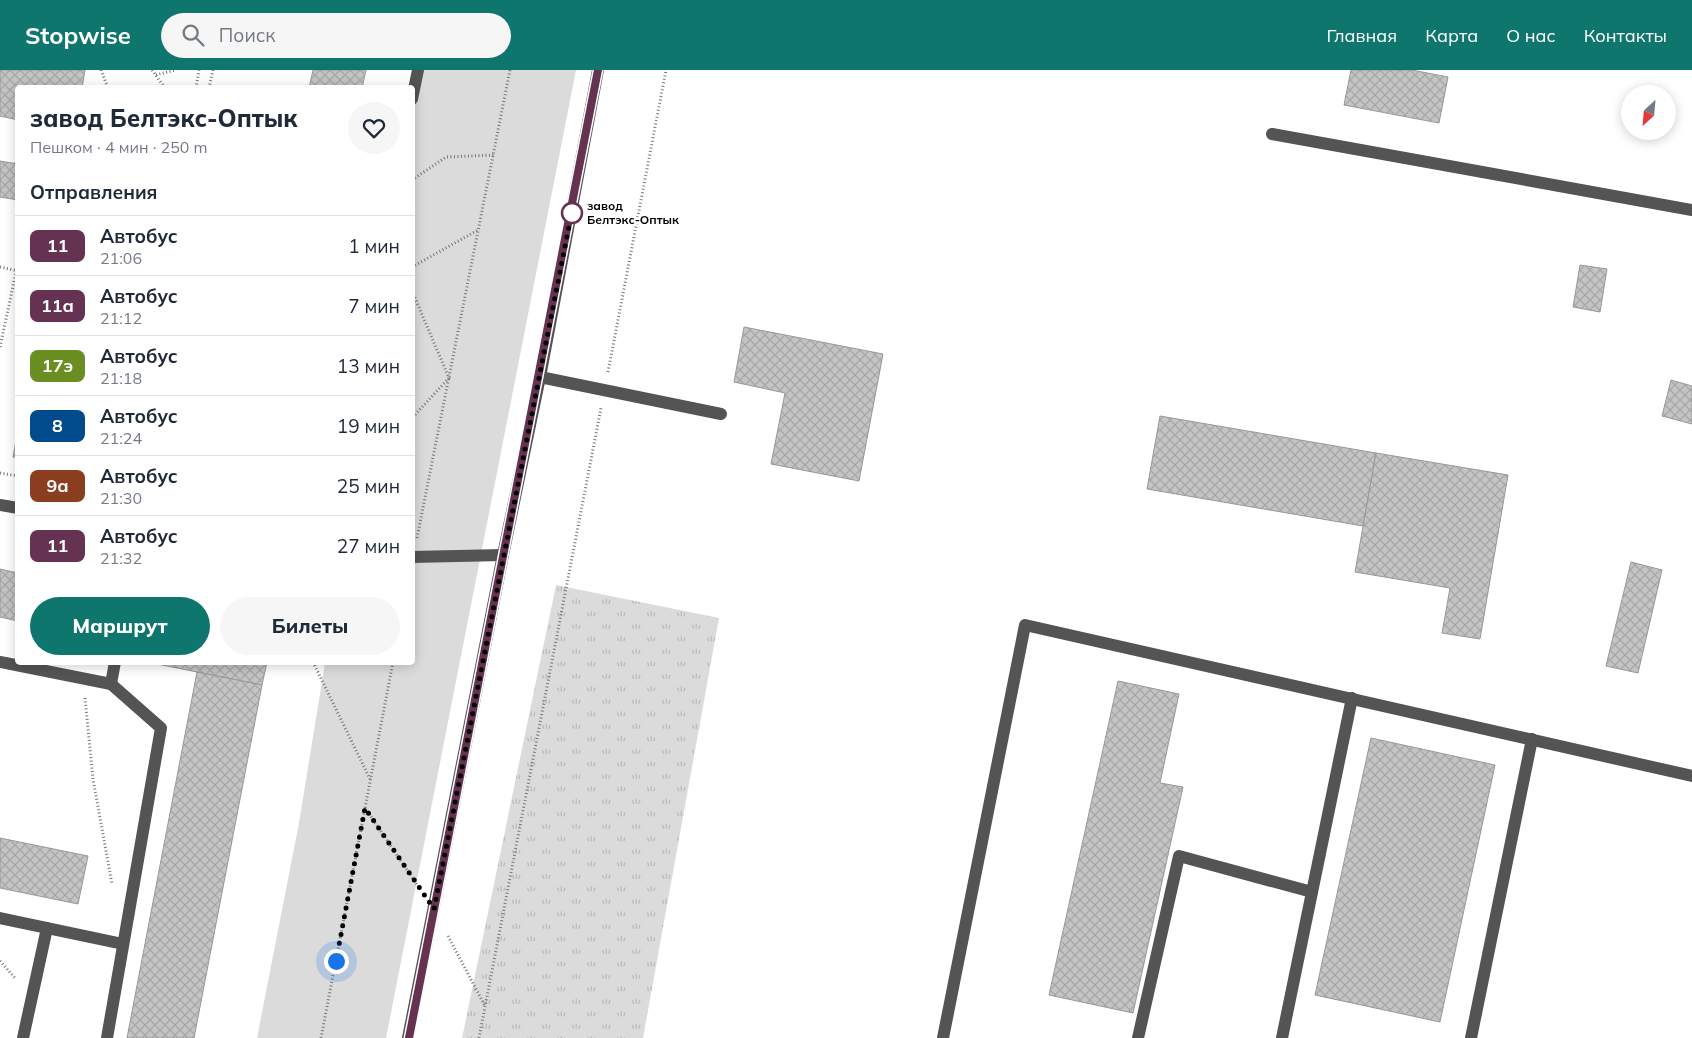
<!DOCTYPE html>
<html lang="ru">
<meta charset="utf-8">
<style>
body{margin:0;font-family:Mulish,sans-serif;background:#f6f6f7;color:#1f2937;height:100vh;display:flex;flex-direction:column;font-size:19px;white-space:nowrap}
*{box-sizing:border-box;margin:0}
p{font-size:16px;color:#747a83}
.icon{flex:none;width:28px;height:28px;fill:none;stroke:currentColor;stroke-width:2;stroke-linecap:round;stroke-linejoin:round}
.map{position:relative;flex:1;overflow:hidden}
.panel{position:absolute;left:15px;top:15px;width:400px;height:580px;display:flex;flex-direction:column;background:#fff;border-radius:5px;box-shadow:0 2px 12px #0003}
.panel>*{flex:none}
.badge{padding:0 10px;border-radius:8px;font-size:18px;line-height:32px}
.needle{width:32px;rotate:206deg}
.controls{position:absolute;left:1621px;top:15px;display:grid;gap:10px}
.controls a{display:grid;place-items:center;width:55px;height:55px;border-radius:50%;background:#fff;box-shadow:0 2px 12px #0003;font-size:25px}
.you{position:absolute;width:25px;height:25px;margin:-12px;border:4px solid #fff;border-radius:50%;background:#1a73e8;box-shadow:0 0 0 8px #1a73e833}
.map>.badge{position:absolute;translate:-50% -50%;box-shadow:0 0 0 2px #fff}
h2{padding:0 15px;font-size:19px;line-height:45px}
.round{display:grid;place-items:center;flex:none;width:52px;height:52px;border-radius:26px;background:#f6f6f7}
.headline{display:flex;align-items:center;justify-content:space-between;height:85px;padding:0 15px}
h1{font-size:24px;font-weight:800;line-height:38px}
.cta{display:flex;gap:10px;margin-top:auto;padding:10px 15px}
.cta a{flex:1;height:58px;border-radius:30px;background:#0f766e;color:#fff;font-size:20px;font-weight:800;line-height:58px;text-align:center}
.cta a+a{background:#f6f6f7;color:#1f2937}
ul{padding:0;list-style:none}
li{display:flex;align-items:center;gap:15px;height:60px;padding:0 15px;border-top:1px solid #e0e1e3}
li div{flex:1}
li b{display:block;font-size:19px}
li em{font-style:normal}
li .badge{min-width:55px;font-weight:700;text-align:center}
header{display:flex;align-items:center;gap:30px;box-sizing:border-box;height:70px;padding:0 25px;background:#0f766e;color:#fff}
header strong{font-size:24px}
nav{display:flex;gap:28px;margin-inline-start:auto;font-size:18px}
.search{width:350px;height:45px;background:#f6f6f7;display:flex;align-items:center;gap:12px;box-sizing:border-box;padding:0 18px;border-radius:28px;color:#747a83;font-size:19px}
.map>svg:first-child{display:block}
</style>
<header>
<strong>Stopwise</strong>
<div class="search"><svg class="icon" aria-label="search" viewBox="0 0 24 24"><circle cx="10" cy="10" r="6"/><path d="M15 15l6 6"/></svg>Поиск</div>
<nav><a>Главная</a><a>Карта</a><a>О нас</a><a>Контакты</a></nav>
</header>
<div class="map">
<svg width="1692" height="968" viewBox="0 0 1692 968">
<defs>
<pattern id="park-tufts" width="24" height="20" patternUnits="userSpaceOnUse" patternTransform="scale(1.25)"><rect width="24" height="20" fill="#dbdbdb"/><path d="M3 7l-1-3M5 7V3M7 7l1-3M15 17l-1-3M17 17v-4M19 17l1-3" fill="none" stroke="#bababa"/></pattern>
<pattern id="building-cross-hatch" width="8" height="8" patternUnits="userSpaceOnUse" patternTransform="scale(1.25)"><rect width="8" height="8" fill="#c4c4c4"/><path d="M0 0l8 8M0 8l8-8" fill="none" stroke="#a7a7a7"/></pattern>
</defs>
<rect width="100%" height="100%" fill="#fff"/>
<path fill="#dbdbdb" d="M 421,0 L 576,0 L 386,968 L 257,968 L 299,753 L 325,593 L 412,592 L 412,52 Z"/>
<path fill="url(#park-tufts)" d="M 556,515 L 719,548 L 643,968 L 462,968 Z"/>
<g fill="url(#building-cross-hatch)" stroke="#989898">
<path d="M 0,0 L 85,0 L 82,18 L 18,18 L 18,50 L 0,46 Z"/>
<path d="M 313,0 L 366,0 L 362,18 L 309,18 Z"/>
<path d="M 1351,0 L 1412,0 L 1448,7 L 1439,53 L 1344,35 Z"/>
<path d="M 0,91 L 18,94 L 18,130 L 0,127 Z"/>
<path d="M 1580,195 L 1607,199 L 1600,242 L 1573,237 Z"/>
<path d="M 744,257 L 883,284 L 859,411 L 771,394 L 785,323 L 734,312 Z"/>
<path d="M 1671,310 L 1692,316 L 1692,354 L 1662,346 Z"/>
<path d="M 1160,346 L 1376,383 L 1363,456 L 1147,419 Z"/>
<path d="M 18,360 L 18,388 L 13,387 Z"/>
<path d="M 1376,383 L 1508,405 L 1480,569 L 1442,563 L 1450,518 L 1355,502 Z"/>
<path d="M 1631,492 L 1662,500 L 1638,603 L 1606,596 Z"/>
<path d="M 0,499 L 18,503 L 18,551 L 0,547 Z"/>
<path d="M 147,592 L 267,592 L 262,615 Z"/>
<path d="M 197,602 L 262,615 L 194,968 L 127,968 Z"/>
<path d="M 1118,611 L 1179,624 L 1160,713 L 1183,717 L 1133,943 L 1049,925 Z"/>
<path d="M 1371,668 L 1495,695 L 1440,952 L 1315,925 Z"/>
<path d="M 0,768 L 88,786 L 78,834 L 0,818 Z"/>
</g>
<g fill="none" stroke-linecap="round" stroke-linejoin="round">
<g stroke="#767676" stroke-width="3" stroke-dasharray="1 2.5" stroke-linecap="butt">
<path d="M 101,0 L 108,18"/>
<path d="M 152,0 L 165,18"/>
<path d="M 156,5 L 175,0"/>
<path d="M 196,18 L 199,0"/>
<path d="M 209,18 L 213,0"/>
<path d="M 412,110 L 446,87 L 494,85"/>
<path d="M 0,197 L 18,201"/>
<path d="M 412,197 L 478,160"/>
<path d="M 412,221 L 449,308 L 412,348"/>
<path d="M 0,277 L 18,193"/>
<path d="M 608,302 L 666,0"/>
<path d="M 0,403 L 18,406"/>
<path d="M 417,468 L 510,0"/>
<path d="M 313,592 L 370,709"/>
<path d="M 85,628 L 93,709 L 112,814"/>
<path d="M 365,738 L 418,816"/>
<path d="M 448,866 L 485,936"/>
<path d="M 0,891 L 15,908"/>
<path d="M 321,968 L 393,592"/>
<path d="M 479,968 L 601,338"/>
</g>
<g stroke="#545454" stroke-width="12">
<path d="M 412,29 L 418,0"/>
<path d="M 1272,64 L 1692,140"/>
<path d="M 540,307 L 721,344"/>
<path d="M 0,435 L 18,438"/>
<path d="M 412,487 L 503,485"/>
<path d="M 0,592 L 111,614 L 161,658 L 107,968"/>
<path d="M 111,614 L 115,592"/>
<path d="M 0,848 L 123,874"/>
<path d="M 23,968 L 47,858"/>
<path d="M 408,968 L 503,485 L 540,307 L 598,0"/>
<path d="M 943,968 L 1025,555 L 1692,706"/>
<path d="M 1138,968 L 1179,786 L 1312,822"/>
<path d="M 1282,968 L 1352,628"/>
<path d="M 1471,968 L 1532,669"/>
</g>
</g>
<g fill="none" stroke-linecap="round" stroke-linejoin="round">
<defs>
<path id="line" d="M 409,968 C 471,645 538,323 598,0"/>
</defs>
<use href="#line" stroke="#fff" stroke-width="11"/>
<use href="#line" stroke="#653251" stroke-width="8"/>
<path stroke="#000" stroke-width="5" stroke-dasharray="0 9" d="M 336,891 L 365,738 L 434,839 L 573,136 L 572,143"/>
</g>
<circle fill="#fff" stroke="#653251" stroke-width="2.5" cx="572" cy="143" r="10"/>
<g text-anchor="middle" stroke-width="5" stroke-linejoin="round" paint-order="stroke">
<g font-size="12" font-weight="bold" fill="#000" stroke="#fff" text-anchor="start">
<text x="587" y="140">завод<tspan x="587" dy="14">Белтэкс-Оптык</tspan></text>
</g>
</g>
</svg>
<div class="controls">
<a><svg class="needle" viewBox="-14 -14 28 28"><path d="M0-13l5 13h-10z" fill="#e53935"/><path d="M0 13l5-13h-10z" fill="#747a83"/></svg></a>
</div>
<div class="you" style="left:336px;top:891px"></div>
<section class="panel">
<div class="headline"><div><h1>завод Белтэкс-Оптык</h1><p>Пешком · 4 мин · 250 m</p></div><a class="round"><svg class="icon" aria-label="heart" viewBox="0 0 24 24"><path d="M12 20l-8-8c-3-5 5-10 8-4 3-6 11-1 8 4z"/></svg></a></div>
<h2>Отправления</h2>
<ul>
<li><span class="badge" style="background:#653251;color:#fff">11</span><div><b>Автобус</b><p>21:06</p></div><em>1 мин</em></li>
<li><span class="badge" style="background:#653251;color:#fff">11а</span><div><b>Автобус</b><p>21:12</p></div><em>7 мин</em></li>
<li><span class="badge" style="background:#6b8e23;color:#fff">17э</span><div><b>Автобус</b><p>21:18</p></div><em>13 мин</em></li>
<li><span class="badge" style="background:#014b8c;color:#fff">8</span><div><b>Автобус</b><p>21:24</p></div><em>19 мин</em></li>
<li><span class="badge" style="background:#8a3d1f;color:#fff">9а</span><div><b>Автобус</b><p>21:30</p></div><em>25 мин</em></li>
<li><span class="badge" style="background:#653251;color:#fff">11</span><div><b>Автобус</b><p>21:32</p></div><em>27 мин</em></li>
</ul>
<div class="cta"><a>Маршрут</a><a>Билеты</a></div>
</section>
</div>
